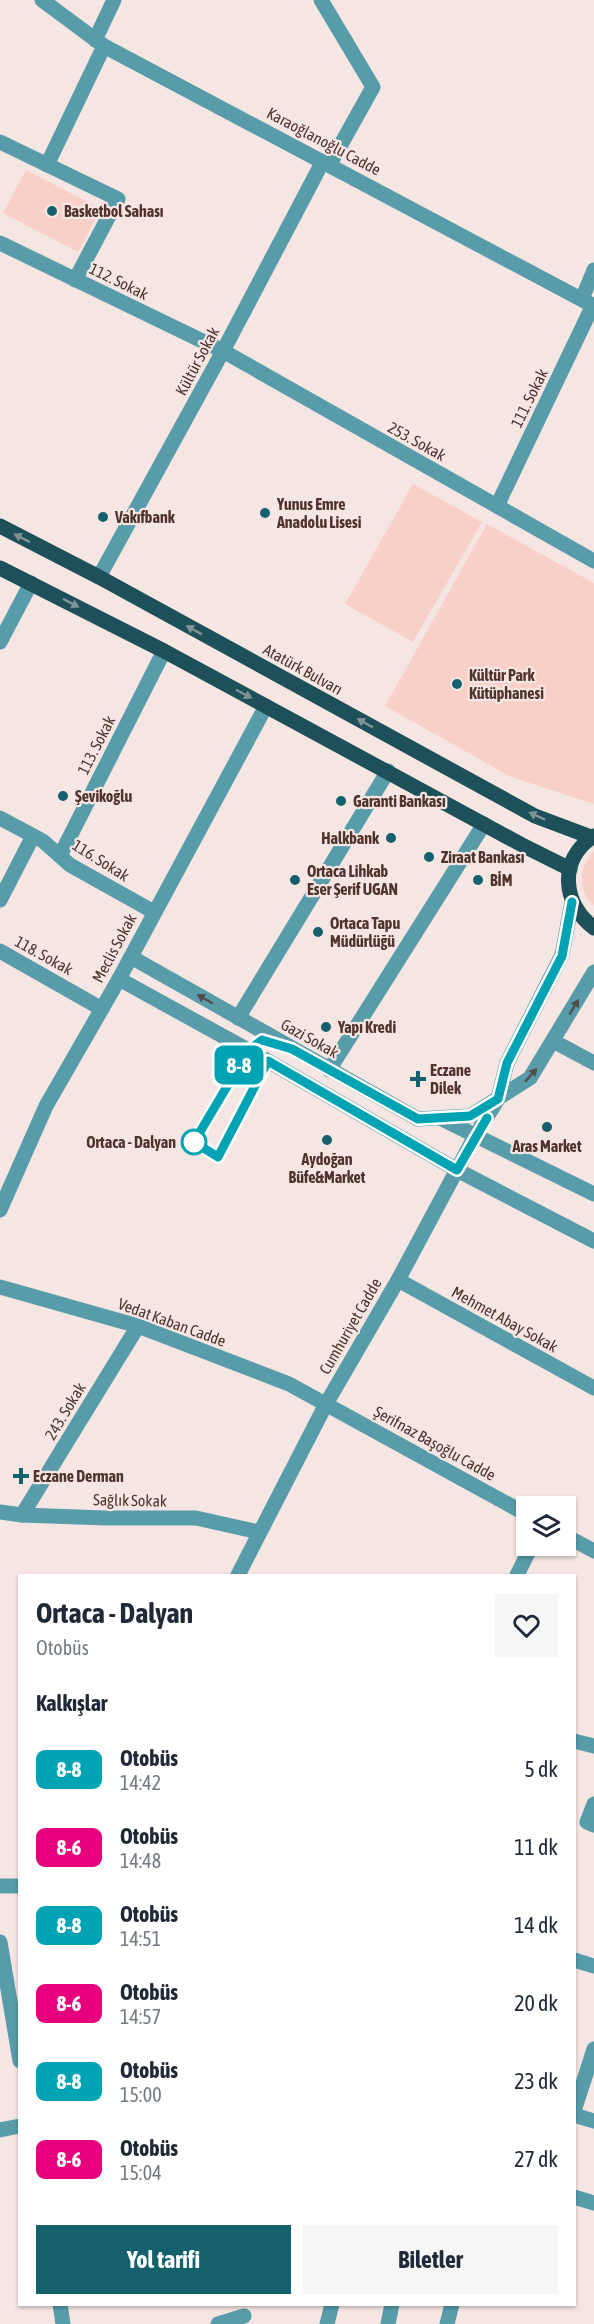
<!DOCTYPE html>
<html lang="tr">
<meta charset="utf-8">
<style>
body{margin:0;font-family:"Asap Condensed",sans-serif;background:#f6f6f7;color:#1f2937;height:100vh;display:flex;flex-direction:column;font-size:22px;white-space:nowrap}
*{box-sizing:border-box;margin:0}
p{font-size:20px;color:#747a83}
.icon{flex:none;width:33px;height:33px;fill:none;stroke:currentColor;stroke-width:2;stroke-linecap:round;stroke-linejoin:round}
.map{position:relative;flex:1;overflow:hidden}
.side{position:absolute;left:18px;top:1574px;width:558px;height:732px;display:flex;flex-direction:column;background:#fff;border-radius:0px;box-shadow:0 2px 4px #0004}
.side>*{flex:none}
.badge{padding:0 12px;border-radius:9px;font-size:21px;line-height:39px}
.buttons{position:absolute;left:516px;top:1496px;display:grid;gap:12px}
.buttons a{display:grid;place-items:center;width:60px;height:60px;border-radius:0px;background:#fff;box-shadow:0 2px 4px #0004;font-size:30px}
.map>.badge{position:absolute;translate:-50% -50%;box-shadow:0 0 0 3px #fff}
h2{padding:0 18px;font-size:22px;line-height:54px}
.round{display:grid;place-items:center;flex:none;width:63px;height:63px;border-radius:0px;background:#f6f6f7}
.headline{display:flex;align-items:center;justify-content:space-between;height:102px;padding:0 18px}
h1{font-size:28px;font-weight:700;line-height:45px}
.action{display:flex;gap:12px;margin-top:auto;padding:12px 18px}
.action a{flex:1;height:69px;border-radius:0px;background:#15606d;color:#fff;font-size:24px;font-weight:700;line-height:69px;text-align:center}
.action a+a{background:#f6f6f7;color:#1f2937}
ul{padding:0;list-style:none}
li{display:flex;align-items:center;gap:18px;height:78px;padding:0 18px}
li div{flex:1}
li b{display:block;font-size:22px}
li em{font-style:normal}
li .badge{min-width:66px;font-weight:700;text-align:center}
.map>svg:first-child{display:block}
</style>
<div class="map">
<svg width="594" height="2324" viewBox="0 0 594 2324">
<rect width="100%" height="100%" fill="#f6e6e3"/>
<g fill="#f8d0c8">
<path d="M 26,170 L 101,209 L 78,252 L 3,213 Z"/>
<path d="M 413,484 L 482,522 L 413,642 L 345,604 Z"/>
<path d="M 487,524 L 594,583 L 594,804 L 511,777 L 385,706 Z"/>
<path d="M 594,851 L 594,906 C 577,890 578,868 594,851 Z"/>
</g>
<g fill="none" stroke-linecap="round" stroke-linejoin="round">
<g stroke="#589caa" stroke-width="15">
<path d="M 42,0 L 104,46 L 594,306"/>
<path d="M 321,0 L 373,87 L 330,164"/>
<path d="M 95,40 L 114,0"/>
<path d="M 0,142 L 118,199 L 75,280"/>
<path d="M 47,165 L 104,46"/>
<path d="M 0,243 L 223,351 L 594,561"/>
<path d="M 582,299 L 594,270"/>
<path d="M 497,506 L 593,305"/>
<path d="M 99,577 L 223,351 L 323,161"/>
<path d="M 0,642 L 31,583"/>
<path d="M 0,818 L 43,841 L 70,865 L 154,912"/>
<path d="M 60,856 L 164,651"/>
<path d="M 0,900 L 33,836"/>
<path d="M 0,951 L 102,1009"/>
<path d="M 131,957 L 418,1119 L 470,1116 L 530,1078 L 594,972"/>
<path d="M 119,979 L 268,1061 L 457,1170 L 594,1241"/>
<path d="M 238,1018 L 388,771"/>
<path d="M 553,1041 L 594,1063"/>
<path d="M 329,1070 L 484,824"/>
<path d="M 440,1118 L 594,1194"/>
<path d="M 0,1210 L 46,1106 L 119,979 L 266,706"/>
<path d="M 398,1280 L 594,1388"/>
<path d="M 0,1287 L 138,1326 L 289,1384 L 526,1514"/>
<path d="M 0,1512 L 22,1515 L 106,1518 L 196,1518 L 259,1532"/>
<path d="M 22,1515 L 138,1326"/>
<path d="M 566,1536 L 594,1551"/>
<path d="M 238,1575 L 326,1404 L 398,1280 L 475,1136 L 498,1099 L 507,1063 L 562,955 L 572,902"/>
<path d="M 517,1575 L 532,1545"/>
<path d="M 574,1741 L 594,1746"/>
<path d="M 594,1804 L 587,1822 L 594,1825"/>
<path d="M 0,1886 L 20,1886"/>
<path d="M 0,1942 L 20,2061"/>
<path d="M 574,1960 L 594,1966"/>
<path d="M 574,2111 L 594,2049"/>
<path d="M 574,2115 L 594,2121"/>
<path d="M 0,2130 L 20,2126"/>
<path d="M 574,2197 L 594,2203"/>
<path d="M 60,2304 L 63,2324"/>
<path d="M 218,2324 L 244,2316"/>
<path d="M 327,2324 L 332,2304"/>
<path d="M 388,2324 L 392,2304"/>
<path d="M 447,2324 L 452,2304"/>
</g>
<g stroke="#1e5059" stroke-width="15">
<path d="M 0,526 L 99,577 L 535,816 L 591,837"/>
<path d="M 0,568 L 164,651 L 524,846 L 570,869"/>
<path d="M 594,836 C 558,859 562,904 594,928"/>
</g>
</g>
<defs><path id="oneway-solid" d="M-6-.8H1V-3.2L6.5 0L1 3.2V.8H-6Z" transform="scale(1.5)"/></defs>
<g fill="#7f9497">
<use href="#oneway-solid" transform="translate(22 538) rotate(-153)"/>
<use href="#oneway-solid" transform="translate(71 603) rotate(27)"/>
<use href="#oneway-solid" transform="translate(194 630) rotate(-151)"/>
<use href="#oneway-solid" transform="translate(244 694) rotate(28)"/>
<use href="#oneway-solid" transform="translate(365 723) rotate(-151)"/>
<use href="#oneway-solid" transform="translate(537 816) rotate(-156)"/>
</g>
<g fill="#524d4c">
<use href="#oneway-solid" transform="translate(205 999) rotate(-150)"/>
<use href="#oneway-solid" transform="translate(574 1007) rotate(-59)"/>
<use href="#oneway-solid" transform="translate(531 1075) rotate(-49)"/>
</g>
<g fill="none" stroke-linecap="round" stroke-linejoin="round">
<defs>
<path id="line" d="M 487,1118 L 457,1170 L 268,1061 L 218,1157 L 194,1142 L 248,1051 L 262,1040 L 292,1049 L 418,1119 L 470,1116 L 498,1099 L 507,1063 L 562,956 L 572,902"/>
</defs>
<use href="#line" stroke="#fff" stroke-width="14"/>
<use href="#line" stroke="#00a3b4" stroke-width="9"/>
</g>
<g fill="#15606d" stroke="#f6e6e3" stroke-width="2">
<circle cx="52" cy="211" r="6"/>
<circle cx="265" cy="513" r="6"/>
<circle cx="103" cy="517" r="6"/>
<circle cx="457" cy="684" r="6"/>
<circle cx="63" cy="796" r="6"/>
<circle cx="341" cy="801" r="6"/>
<circle cx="391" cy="838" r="6"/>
<circle cx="429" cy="857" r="6"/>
<circle cx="295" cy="880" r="6"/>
<circle cx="478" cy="880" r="6"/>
<circle cx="318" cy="932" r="6"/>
<circle cx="326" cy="1027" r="6"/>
<path d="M415 1070h6v6h6v6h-6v6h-6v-6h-6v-6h6z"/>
<circle cx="547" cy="1127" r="6"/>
<circle cx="327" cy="1140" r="6"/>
<path d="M18 1467h6v6h6v6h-6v6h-6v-6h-6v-6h6z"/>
</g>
<circle fill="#fff" stroke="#00a3b4" stroke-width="3" cx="194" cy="1142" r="12"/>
<g text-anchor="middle" stroke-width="4.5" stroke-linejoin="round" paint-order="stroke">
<g font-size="16" fill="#50332d" stroke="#f6e6e3">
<text transform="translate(324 141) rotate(28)" y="6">Karaoğlanoğlu Cadde</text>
<text transform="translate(119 281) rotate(26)" y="6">112. Sokak</text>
<text transform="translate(197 361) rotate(-62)" y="6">Kültür Sokak</text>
<text transform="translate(529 398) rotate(-64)" y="6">111. Sokak</text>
<text transform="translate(417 441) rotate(29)" y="6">253. Sokak</text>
<text transform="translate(303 669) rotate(29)" y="6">Atatürk Bulvarı</text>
<text transform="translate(96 745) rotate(-63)" y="6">113. Sokak</text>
<text transform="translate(101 860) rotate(32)" y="6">116. Sokak</text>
<text transform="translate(114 948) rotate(-62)" y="6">Meclis Sokak</text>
<text transform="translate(44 955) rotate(29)" y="6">118. Sokak</text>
<text transform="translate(310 1038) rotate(29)" y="6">Gazi Sokak</text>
<text transform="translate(505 1319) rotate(29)" y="6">Mehmet Abay Sokak</text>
<text transform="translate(172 1322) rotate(20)" y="6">Vedat Kaban Cadde</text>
<text transform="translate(350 1326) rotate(-60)" y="6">Cumhuriyet Cadde</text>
<text transform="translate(65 1411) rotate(-59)" y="6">243. Sokak</text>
<text transform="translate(435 1443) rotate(29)" y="6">Şerifnaz Başoğlu Cadde</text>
<text transform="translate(130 1500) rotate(1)" y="6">Sağlık Sokak</text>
</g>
<g font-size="16" font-weight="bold" fill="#50332d" stroke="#f6e6e3" text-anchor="start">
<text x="64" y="217">Basketbol Sahası</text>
<text x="277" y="510">Yunus Emre<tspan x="277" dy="18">Anadolu Lisesi</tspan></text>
<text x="115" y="523">Vakıfbank</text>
<text x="469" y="681">Kültür Park<tspan x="469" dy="18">Kütüphanesi</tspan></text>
<text x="75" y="802">Şevikoğlu</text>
<text x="353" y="807">Garanti Bankası</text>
<text x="379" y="844" text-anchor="end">Halkbank</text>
<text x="441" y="863">Ziraat Bankası</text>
<text x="307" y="877">Ortaca Lihkab<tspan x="307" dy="18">Eser Şerif UGAN</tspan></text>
<text x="490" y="886">BİM</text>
<text x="330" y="929">Ortaca Tapu<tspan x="330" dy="18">Müdürlüğü</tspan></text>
<text x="338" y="1033">Yapı Kredi</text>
<text x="430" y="1076">Eczane<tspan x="430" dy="18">Dilek</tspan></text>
<text x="547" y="1152" text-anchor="middle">Aras Market</text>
<text x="327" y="1165" text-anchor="middle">Aydoğan<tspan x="327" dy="18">Büfe&amp;Market</tspan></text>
<text x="33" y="1482">Eczane Derman</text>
</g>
<g font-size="16" font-weight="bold" fill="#50332d" stroke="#f6e6e3" text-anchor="end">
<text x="176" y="1148">Ortaca - Dalyan</text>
</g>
</g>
</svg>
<div class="buttons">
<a><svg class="icon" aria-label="layers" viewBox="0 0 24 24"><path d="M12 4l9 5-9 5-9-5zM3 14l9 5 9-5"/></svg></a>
</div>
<b class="badge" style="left:239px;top:1065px;background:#00a3b4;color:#fff">8-8</b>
<section class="side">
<div class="headline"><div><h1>Ortaca - Dalyan</h1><p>Otobüs</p></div><a class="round"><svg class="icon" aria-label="heart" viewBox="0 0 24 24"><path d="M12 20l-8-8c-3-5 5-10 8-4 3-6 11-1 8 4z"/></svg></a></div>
<h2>Kalkışlar</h2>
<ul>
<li><span class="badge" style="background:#00a3b4;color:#fff">8-8</span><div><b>Otobüs</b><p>14:42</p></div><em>5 dk</em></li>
<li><span class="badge" style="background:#e6007e;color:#fff">8-6</span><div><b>Otobüs</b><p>14:48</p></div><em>11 dk</em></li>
<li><span class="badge" style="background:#00a3b4;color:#fff">8-8</span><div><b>Otobüs</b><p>14:51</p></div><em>14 dk</em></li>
<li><span class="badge" style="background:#e6007e;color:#fff">8-6</span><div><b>Otobüs</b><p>14:57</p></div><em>20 dk</em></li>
<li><span class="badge" style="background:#00a3b4;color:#fff">8-8</span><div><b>Otobüs</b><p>15:00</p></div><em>23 dk</em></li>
<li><span class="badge" style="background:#e6007e;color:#fff">8-6</span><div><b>Otobüs</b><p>15:04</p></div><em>27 dk</em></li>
</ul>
<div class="action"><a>Yol tarifi</a><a>Biletler</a></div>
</section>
</div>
